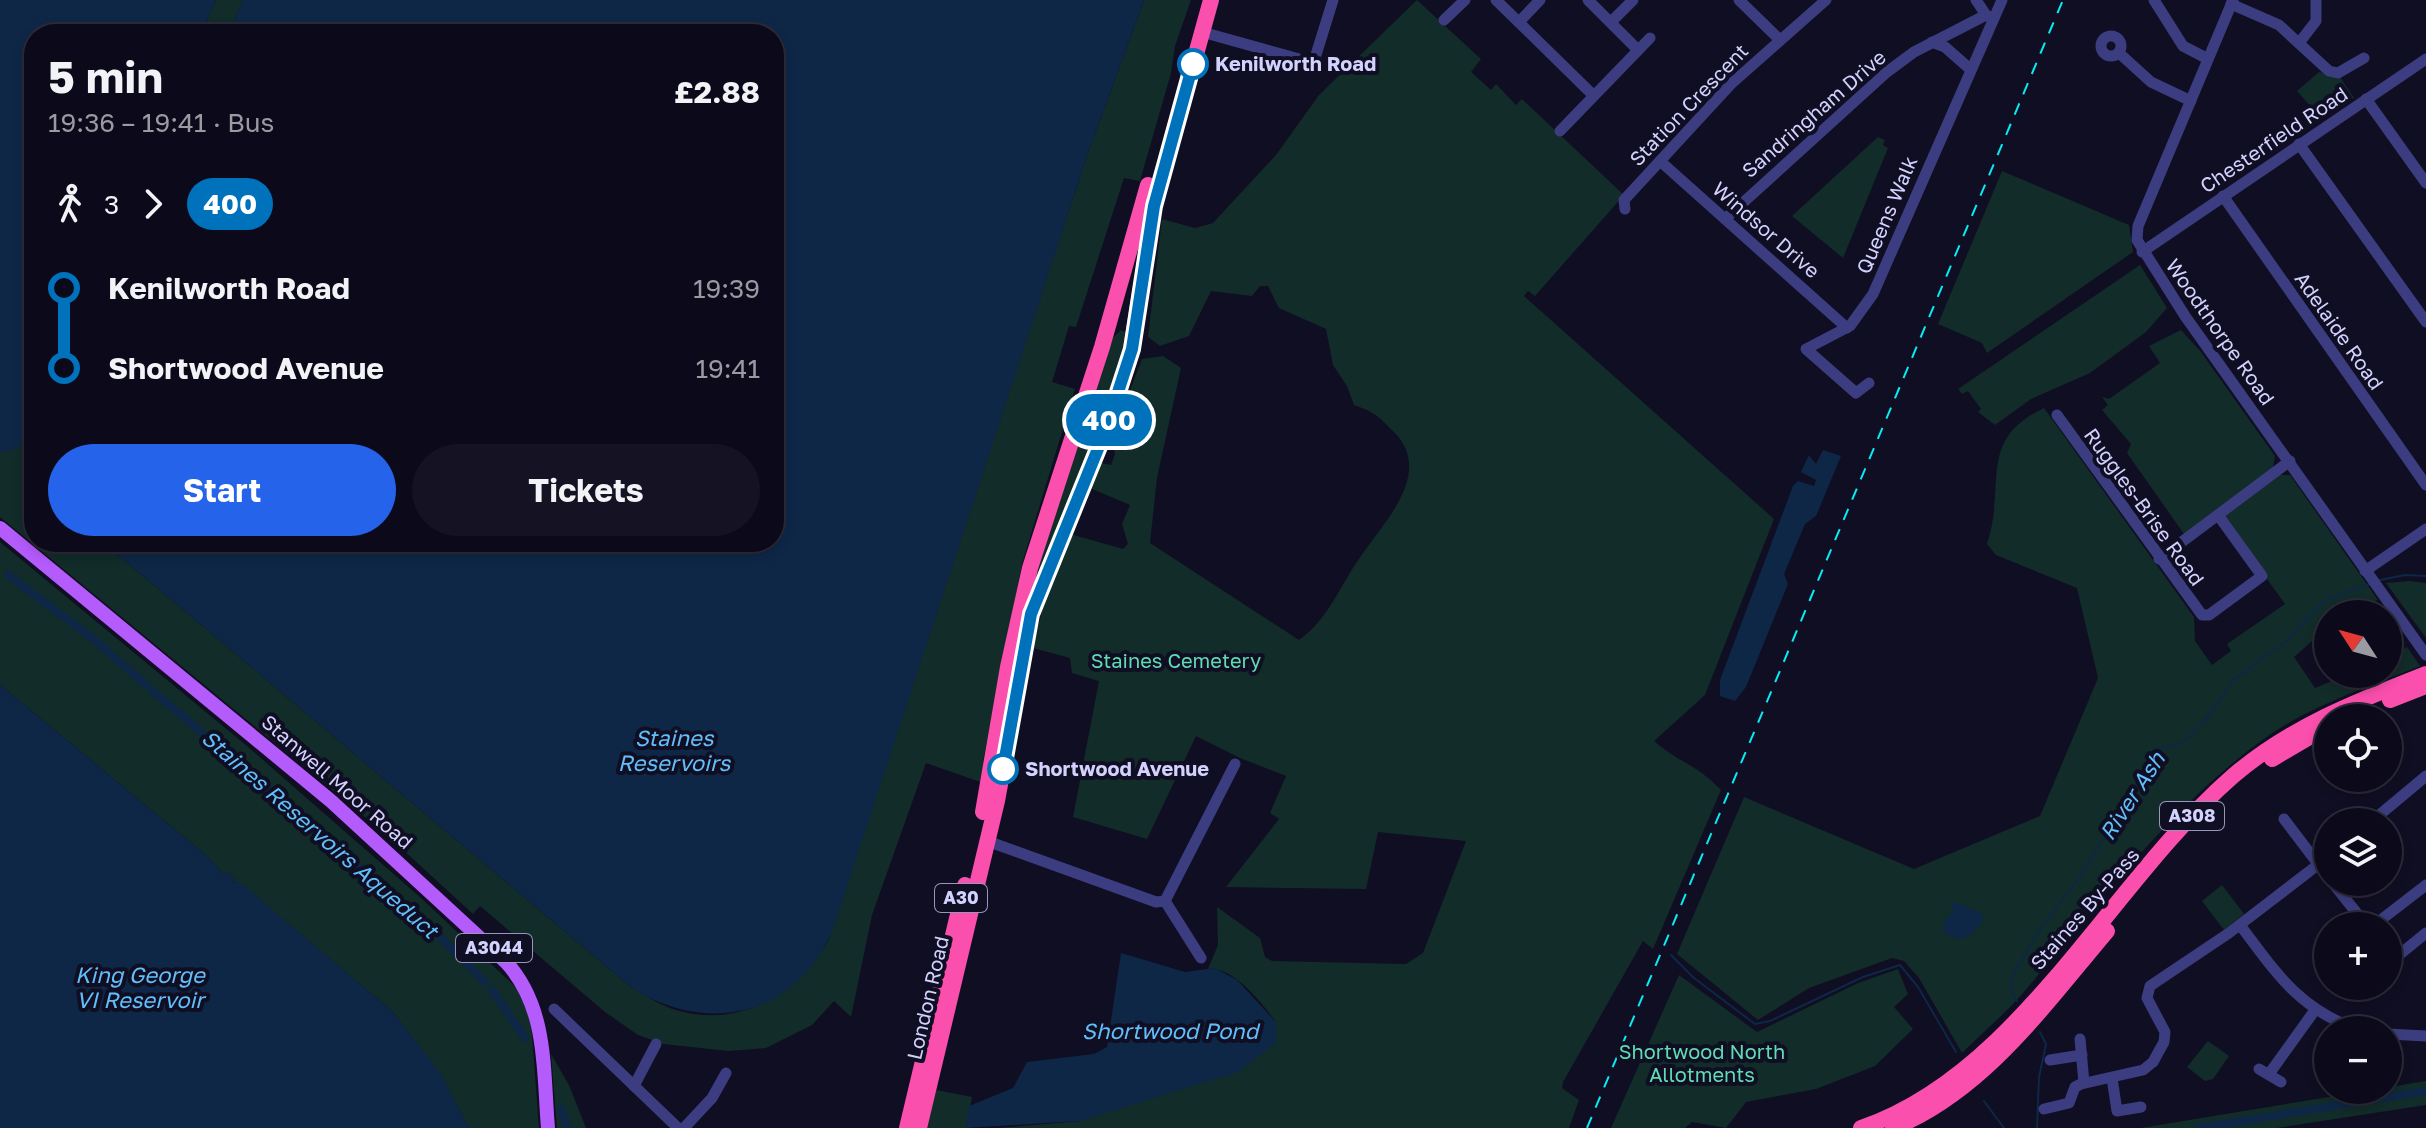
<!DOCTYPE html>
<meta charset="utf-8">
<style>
body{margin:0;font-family:"Golos Text",sans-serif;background:#151323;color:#f1f3f6;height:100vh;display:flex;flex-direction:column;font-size:30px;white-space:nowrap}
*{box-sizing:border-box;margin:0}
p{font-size:26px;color:#9a9aa2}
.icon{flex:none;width:44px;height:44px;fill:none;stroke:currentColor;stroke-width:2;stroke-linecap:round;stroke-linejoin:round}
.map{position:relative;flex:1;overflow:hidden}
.sheet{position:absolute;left:24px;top:24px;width:760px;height:528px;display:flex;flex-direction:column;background:#0c0a1a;border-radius:32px;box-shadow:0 4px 12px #0003,0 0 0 2px #2c2b39}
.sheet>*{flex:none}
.badge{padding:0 16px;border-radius:26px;font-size:28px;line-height:52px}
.needle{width:52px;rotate:306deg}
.buttons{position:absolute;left:2314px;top:600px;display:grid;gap:16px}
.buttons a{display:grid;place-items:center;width:88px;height:88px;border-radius:50%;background:#0c0a1a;box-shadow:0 4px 12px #0003,0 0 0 2px #2c2b39;font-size:40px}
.map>.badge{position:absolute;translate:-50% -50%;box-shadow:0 0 0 4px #fff}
.legs{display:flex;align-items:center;gap:12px;height:88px;padding:0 24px;font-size:26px}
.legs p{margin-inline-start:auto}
.summary{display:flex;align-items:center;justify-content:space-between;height:136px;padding:0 24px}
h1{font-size:44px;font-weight:700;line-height:60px}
.cta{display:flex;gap:16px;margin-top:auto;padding:16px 24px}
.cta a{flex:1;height:92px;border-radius:48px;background:#2563eb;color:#fff;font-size:32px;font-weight:700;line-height:92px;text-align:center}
.cta a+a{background:#151323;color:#f1f3f6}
ul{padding:0 24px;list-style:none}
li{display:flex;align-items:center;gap:28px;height:80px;font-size:30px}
li i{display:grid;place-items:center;width:12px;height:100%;margin:0 10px;background:currentColor}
li i::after{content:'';width:20px;height:20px;margin:-10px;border:6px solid;border-radius:50%;background:#0c0a1a}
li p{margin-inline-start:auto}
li:first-child i{background:linear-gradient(#0000 50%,currentColor 0)}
li:last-child i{background:linear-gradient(currentColor 50%,#0000 0)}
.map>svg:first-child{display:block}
</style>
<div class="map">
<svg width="2426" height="1128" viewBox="0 0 2426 1128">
<rect width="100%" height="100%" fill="#100e22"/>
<g fill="#122c29">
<path d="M 216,0 L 243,0 L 228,34 L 201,34 Z"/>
<path d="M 1144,0 L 1191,0 L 1175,46 L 1171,73 L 1140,181 L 1124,178 L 1076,327 L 1069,326 L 1052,382 L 1075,389 L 1022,564 L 983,761 L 983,783 L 926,763 L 872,915 L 851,1017 L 834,1001 L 812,1025 L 766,1048 L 728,1051 L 663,1044 L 638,1035 L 605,1012 L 480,906 L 473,914 L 388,836 L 0,517 L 0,453 L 23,440 L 34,416 L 34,542 L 103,542 L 632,988 C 646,995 661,1006 676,1010 C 739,1029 797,994 828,941 L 1088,153 Z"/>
<path d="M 1417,0 L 1481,59 L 1471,72 L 1491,90 L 1496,84 L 1516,105 L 1522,99 L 1624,195 L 1535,296 L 1528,291 L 1524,296 L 1774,519 L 1705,695 L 1654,741 C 1678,762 1698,765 1721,790 L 1653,949 L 1643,941 L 1563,1082 L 1562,1088 L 1579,1100 L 1569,1128 L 997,1128 L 1080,1121 L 1275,1021 C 1262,1003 1233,966 1208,969 L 1218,945 L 1217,907 L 1260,938 L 1265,957 L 1272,961 L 1406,964 L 1423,953 L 1466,841 L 1378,832 L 1366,889 L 1226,887 L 1279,819 L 1270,813 L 1286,776 L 1240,758 L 1196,736 L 1147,839 L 1073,817 L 1099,681 L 1072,673 L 1070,658 L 1033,648 L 1048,586 L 1070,534 L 1123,549 L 1128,544 L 1122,524 L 1130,505 L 1090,488 L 1101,463 L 1111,465 L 1115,454 L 1111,440 L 1142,359 L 1163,356 L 1181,368 L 1157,478 L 1150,543 L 1299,640 C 1329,619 1340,585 1361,556 C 1385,521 1434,472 1394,432 C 1378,416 1376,413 1354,405 L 1347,386 L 1333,365 L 1326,329 L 1279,308 L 1268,286 L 1260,286 L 1252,296 L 1211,291 L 1189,336 L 1160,346 L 1148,337 L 1162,219 L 1195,228 L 1213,223 L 1276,155 L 1319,95 Z"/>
<path d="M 2319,72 L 2340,77 L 2354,98 L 2321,118 L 2297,91 Z"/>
<path d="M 1878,137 L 1885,140 L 1883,145 L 1888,148 L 1843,258 L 1792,216 Z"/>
<path d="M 2002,171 L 2129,225 L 2133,252 L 1987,353 L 1982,343 L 1938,324 Z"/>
<path d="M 2140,265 L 2167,308 L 2146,332 L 2090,373 L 2031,399 L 1995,425 L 1978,412 L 1981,409 L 1968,391 L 1962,394 L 1958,389 Z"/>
<path d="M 1121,330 L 1131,336 L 1103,418 L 1098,428 L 1088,430 L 1084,427 L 1113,338 Z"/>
<path d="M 2181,330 L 2201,352 L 2275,456 L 2273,468 L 2184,534 L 2127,453 L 2131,444 L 2102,410 L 2108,405 L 2102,397 L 2109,399 L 2160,363 L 2149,346 Z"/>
<path d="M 2044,408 L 2194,617 L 2195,641 L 2212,665 L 2231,651 L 2227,644 L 2285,604 L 2223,518 L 2280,475 L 2290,475 L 2378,600 L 2341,614 L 2328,614 L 2328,627 L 2294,657 L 2315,688 L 2348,674 L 2388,674 L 2388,656 L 2407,647 L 2420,666 C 2366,688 2308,706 2261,741 C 2167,810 2098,905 2023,993 C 2005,1014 1982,1033 1962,1053 L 1919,978 L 1904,961 L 1892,958 L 1809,988 L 1758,1020 L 1677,954 L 1744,797 L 1914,869 L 2040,816 L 2098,678 L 2077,588 L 1996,555 L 1987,544 C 2007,484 1976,440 2044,408 Z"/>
<path d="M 1078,439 L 1087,444 L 1096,443 L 1024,611 Z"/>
<path d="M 0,542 L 247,746 L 421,898 L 521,992 L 531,1022 L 539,1128 L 469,1128 L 440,1074 L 392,1011 L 242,885 L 240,887 L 232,881 L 235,879 L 228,873 L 223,874 L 208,857 L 0,685 Z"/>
<path d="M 2409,581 L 2426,583 L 2426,638 L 2386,583 Z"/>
<path d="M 2222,885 L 2244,914 L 2224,930 L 2202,901 Z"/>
<path d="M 1898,969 L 1908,994 L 1894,1007 L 1913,1029 L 1875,1066 L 1816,1089 L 1746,1102 L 1726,1128 L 1692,1122 L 1685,1128 L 1611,1128 L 1679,975 L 1757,1032 L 1858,983 Z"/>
<path d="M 2208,1041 L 2229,1056 L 2213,1079 L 2205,1081 L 2187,1067 Z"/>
<path d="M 551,1054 L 569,1085 L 586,1128 L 557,1128 Z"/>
<path d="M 2426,1081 L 2426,1105 L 2277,1128 L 2141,1128 Z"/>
<path d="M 936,1090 L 972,1097 L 966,1128 L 927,1128 Z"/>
</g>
<g fill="#0e2747">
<path d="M 0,0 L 216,0 L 201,34 L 34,34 L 34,416 L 18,448 L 0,453 Z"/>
<path d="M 243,0 L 1144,0 L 1088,153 L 833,929 C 797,1016 708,1036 632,988 L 103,542 L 774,542 L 774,34 L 228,34 Z"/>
<path d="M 1823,450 L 1841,456 L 1816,516 L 1805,524 L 1784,574 L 1788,584 L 1746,687 L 1735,701 L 1720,696 L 1720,680 L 1793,486 L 1798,481 L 1814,486 L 1816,480 L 1801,472 L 1809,455 L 1816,464 Z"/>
<path d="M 0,685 L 208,857 L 223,874 L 228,873 L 236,879 L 232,881 L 235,884 L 237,880 L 241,884 L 239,887 L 242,884 L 392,1011 L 440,1073 L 469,1128 L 0,1128 Z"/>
<path d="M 1952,902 L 1980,912 L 1984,919 C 1973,935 1959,948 1943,930 L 1944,922 L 1954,911 L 1950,903 Z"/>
<path d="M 1121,953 L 1185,972 L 1215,968 L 1237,980 L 1275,1021 L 1277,1042 L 1238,1072 L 1080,1121 L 966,1128 L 969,1106 L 1013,1088 L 1027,1062 L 1094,1054 L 1107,1047 Z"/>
</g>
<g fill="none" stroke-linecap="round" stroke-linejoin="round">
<g stroke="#0e2747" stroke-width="2">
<path d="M 2380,580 L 2405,575 L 2426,576"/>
<path d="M 1671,955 L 1694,978 L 1755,1024 L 1770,1021 L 1863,977 L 1900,965 L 1918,987 L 1956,1052"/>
<path d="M 2017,1001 L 2011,992 L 2012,976 L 2038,932 L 2082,874 L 2157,749 L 2180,744 L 2189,737 L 2209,716 L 2233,680 L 2285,642 L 2325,600 L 2370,584"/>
<path d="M 1984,1101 L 2004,1128"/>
<path d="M 2037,1128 L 2039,1077 L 2046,1044 L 2040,1032"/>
</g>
<g stroke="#0e2747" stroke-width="8">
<path d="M 8,575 L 92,638 L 146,685"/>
<path d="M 152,690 L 437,934 L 485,982"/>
<path d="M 492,990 L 525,1038"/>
<path d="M 561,1109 L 567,1128"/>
<path d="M 2199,1128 L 2426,1091"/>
</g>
<g stroke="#3b3d80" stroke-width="11">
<path d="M 1496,0 L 1593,95"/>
<path d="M 1588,0 L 1638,50"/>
<path d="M 1739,0 L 1780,40"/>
<path d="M 1976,0 L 1986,15"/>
<path d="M 2154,0 L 2183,46 L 2208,59"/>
<path d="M 2233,0 L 2138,226 L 2137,240 L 2185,316 L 2426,655"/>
<path d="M 2231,4 L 2279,25 L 2329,71 L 2338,73 L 2364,58"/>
<path d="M 1444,20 L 1465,0"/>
<path d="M 1519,22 L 1540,0"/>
<path d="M 1611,22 L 1633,0"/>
<path d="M 1202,32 L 1310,62 L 1315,58 L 1333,0"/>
<circle cx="2111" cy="46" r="10"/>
<path d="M 1932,42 L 1945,47 L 1970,69"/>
<path d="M 2299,43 L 2316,21 L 2316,0"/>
<path d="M 2119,53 L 2151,82 L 2191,101"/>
<path d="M 2366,99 L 2426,183"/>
<path d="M 1560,131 L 1650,38"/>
<path d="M 2299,144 L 2426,322"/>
<path d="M 1660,161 L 1847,328"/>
<path d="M 2223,196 L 2426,485"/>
<path d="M 1625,209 L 1624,200 L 1731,84 L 1826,0"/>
<path d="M 1725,219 L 1887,72 L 1914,52 L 1986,15 L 1993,19"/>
<path d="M 2142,252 L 2426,59"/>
<path d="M 1869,383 L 1856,393 L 1806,349 L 1850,326 L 1873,294 L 2002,0"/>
<path d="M 2057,415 L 2202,615 L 2209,615 L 2262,576 L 2218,515"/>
<path d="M 2159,559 L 2290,461"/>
<path d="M 2365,571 L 2426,529"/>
<path d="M 2284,819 L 2328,877"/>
<path d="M 2371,822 L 2426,776"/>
<path d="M 987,841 L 1156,902 L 1165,901 L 1201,958"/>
<path d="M 2332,882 L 2367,926"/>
<path d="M 1165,901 L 1235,764"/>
<path d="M 2240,925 C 2277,974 2298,1008 2358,1030"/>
<path d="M 2373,926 L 2426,885"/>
<path d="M 2388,953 L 2399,955 L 2426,933"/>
<path d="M 554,1009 L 678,1128"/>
<path d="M 2388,1034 L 2426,1036"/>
<path d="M 2080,1039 L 2084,1083"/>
<path d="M 2050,1060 L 2082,1055"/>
<path d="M 2259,1069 L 2281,1082"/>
<path d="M 2269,1074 L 2315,1010"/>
<path d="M 2112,1078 L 2117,1111 L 2141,1107"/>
<path d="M 634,1086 L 656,1044"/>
<path d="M 2044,1109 L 2069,1103 L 2075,1087 L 2081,1084 L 2143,1070 L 2153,1062 L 2164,1042 L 2165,1032 L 2147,998 L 2150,986 L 2229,933 L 2328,857"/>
<path d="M 684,1128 L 712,1098 L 726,1073"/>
</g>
<path stroke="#b45bfb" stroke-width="14" d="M 0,528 L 331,801 L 506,962 C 548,1008 543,1070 548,1128"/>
<g stroke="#fa4fad" stroke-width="16">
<path d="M 2390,700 L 2426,686"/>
<path d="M 2272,759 L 2328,726"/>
<path d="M 983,812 L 1008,667 L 1030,568 L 1102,347 L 1148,185"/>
<path d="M 907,1128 L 965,885"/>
<path d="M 919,1128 L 997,801 L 1031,614 L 1106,429 L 1129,361 L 1154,206 L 1211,0"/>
<path d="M 1861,1128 C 2020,1074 2110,883 2233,776 C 2290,727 2357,701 2426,674"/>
<path d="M 1893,1128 C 1984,1091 2045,1004 2107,931"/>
</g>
<path stroke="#06edf4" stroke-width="2" stroke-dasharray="12 10" stroke-linecap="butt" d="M 1587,1128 L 2063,0"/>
</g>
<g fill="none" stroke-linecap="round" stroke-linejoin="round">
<defs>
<path id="line-1" d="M 1003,769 L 1031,614 L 1106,429 L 1132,349 L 1154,206 L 1193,64"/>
</defs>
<use href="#line-1" stroke="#fff" stroke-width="18"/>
<use href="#line-1" stroke="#0072bc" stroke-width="12"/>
</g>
<g fill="#fff" stroke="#0072bc" stroke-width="4">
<circle cx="1193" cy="64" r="14"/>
<circle cx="1003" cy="769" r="14"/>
</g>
<g text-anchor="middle" stroke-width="8" stroke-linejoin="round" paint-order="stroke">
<g fill="#100e22" stroke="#9896bc" stroke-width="2">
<rect x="2160" y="802" width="64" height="28" rx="6"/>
<rect x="935" y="884" width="52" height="28" rx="6"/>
<rect x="456" y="934" width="76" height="28" rx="6"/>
</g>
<g font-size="18" font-weight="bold" fill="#d3d1fe">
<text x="2192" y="822">A308</text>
<text x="961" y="904">A30</text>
<text x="494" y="954">A3044</text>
</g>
<g font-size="20" font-weight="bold" fill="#d3d1fe" stroke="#100e22" text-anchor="start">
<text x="1215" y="71">Kenilworth Road</text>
<text x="1025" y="776">Shortwood Avenue</text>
</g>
<g font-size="20" fill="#d3d1fe" stroke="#100e22">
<text transform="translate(1689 105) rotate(-46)" y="7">Station Crescent</text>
<text transform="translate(1814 114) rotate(-41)" y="7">Sandringham Drive</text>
<text transform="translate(2274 140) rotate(-34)" y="7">Chesterfield Road</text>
<text transform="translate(1887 215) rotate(-67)" y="7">Queens Walk</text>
<text transform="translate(1766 230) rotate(41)" y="7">Windsor Drive</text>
<text transform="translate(2339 331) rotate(55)" y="7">Adelaide Road</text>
<text transform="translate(2220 332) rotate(55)" y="7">Woodthorpe Road</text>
<text transform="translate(2144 507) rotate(54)" y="7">Ruggles-Brise Road</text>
<text transform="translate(337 782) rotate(41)" y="7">Stanwell Moor Road</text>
<text transform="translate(2085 909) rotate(-49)" y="7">Staines By-Pass</text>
<text transform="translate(928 998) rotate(-77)" y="7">London Road</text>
</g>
<g font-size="20" fill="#5fdcb4" stroke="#100e22">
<text x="1176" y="668">Staines Cemetery</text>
<text x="1702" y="1059">Shortwood North<tspan x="1702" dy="23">Allotments</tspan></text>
</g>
<g font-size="22" font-style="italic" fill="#62befb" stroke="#100e22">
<text x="674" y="746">Staines<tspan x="674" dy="25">Reservoirs</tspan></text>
<text transform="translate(2132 796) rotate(-57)" y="8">River Ash</text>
<text transform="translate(320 834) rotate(41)" y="8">Staines Reservoirs Aqueduct</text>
<text x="140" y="983">King George<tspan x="140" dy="25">VI Reservoir</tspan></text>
<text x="1170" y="1039">Shortwood Pond</text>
</g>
</g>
</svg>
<div class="buttons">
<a><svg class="needle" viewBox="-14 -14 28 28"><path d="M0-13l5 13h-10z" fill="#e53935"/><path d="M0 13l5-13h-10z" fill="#9a9aa2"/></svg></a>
<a><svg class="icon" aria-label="locate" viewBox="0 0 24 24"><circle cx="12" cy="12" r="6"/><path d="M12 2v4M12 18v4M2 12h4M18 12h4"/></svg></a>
<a><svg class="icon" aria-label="layers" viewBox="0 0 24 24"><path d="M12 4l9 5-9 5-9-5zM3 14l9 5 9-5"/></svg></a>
<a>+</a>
<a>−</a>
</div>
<b class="badge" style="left:1109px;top:420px;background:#0072bc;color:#fff">400</b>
<section class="sheet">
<div class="summary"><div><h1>5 min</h1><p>19:36 – 19:41 · Bus</p></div><b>£2.88</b></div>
<div class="legs"><svg class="icon" aria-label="walk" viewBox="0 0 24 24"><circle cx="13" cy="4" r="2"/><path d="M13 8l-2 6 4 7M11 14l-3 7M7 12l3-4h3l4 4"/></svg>3<svg class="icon" aria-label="forward" viewBox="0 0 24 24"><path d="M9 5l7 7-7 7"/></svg><b class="badge" style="background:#0072bc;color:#fff">400</b></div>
<ul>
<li><i style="color:#0072bc"></i><b>Kenilworth Road</b><p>19:39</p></li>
<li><i style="color:#0072bc"></i><b>Shortwood Avenue</b><p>19:41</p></li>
</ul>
<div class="cta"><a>Start</a><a>Tickets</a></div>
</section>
</div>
